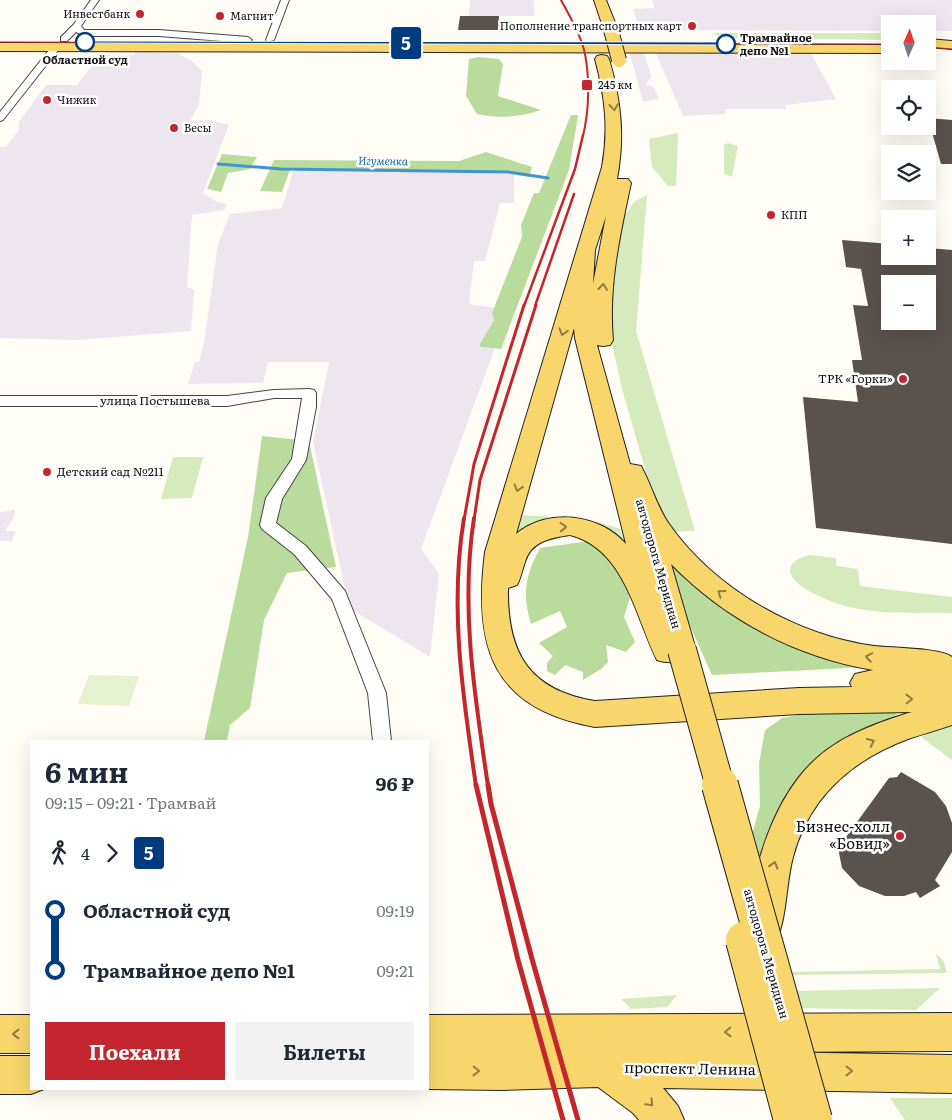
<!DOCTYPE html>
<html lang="ru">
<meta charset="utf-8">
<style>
body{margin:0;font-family:Literata,serif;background:#f2f2f3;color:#1f2937;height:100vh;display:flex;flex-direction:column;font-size:19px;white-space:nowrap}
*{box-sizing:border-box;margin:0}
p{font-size:16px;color:#747a83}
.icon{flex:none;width:28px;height:28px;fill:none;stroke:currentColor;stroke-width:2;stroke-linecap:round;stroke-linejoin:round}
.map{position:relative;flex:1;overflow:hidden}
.details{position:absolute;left:30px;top:740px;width:399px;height:350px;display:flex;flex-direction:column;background:#fff;border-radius:0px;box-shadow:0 5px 20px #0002}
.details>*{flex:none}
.badge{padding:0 10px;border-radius:4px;font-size:18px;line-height:32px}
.needle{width:32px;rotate:3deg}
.fabs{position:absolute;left:881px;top:15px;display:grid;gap:10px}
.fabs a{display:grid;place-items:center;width:55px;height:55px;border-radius:0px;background:#fff;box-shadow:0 5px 20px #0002;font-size:25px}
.map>.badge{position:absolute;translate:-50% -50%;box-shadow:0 0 0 2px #fff}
.legs{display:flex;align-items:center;gap:8px;height:55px;padding:0 15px;font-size:16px}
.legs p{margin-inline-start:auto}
.head{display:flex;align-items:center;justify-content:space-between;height:85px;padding:0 15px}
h1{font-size:28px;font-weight:700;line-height:38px}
.action{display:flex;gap:10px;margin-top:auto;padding:10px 15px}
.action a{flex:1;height:58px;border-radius:0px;background:#c4262e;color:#fff;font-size:20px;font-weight:700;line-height:58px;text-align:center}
.action a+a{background:#f2f2f3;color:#1f2937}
ul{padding:0 15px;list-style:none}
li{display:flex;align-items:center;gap:18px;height:60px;font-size:19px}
li i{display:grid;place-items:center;width:8px;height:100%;margin:0 6px;background:currentColor}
li i::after{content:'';width:12px;height:12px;margin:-6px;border:4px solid;border-radius:50%;background:#fff}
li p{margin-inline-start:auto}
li:first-child i{background:linear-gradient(#0000 50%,currentColor 0)}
li:last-child i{background:linear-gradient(currentColor 50%,#0000 0)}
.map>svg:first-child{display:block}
</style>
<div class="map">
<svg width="952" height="1120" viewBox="0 0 952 1120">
<rect width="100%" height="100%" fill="#fffdf5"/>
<g fill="#eee6ef">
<path d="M 470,0 L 533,0 L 535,16 L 469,16 Z"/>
<path d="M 652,0 L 952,0 L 952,31 L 928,31 L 928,24 L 890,24 L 890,31 L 640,30 L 633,9 L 654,8 Z"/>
<path d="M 629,51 L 643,51 L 652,77 L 645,84 L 654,87 L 659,99 L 643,102 Z"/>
<path d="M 137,52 L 177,53 L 192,61 L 202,71 L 199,104 L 190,121 L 209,120 L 229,125 L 203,193 L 217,202 L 227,204 L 224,210 L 192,215 L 187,287 L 194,290 L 191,331 L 78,340 L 0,338 L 0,147 L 6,147 L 18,131 L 19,122 L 46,85 L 77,85 L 97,59 L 105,55 L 133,55 Z"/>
<path d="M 656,53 L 811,53 L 836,99 L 785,105 L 786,109 L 726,109 L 725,114 L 683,116 Z"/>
<path d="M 294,169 L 514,174 L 514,203 L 500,203 L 485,261 L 474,261 L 469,304 L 509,310 L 421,549 L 439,574 L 430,657 L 349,608 L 313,442 L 329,362 L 268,362 L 263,383 L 188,384 L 195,362 L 199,362 L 204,343 L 218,244 L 230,214 L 282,208 Z"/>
<path d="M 15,510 L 14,517 L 5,531 L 16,531 L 12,541 L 0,541 L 0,512 Z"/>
</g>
<g fill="#d5ebbd">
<path d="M 714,33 L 890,33 L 890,40 L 726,38 L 724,35 L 715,35 Z"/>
<path d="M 678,133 L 676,186 L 668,186 L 652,167 L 649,139 Z"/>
<path d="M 728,143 L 738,146 L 732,177 L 724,174 L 724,145 Z"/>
<path d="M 647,195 L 636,331 L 695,531 L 669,532 L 655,504 L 622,389 L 612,344 L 608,306 L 624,216 L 635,201 Z"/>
<path d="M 173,457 L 203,457 L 192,498 L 161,499 Z"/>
<path d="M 516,515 C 552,517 586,516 620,529 L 625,547 L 583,523 L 505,553 Z"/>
<path d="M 809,555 L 836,558 L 836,566 L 858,569 L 860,586 L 952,597 L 952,613 C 906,612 861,617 819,596 C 807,590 797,586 790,573 C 789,561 800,558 809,555 Z"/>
<path d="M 952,726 L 952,760 L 921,737 L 940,727 Z"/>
<path d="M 936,954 L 943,960 L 947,973 L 792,975 L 790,972 L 940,969 Z"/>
<path d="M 940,988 L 916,1010 L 797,1008 L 791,991 Z"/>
<path d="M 677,995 L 667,1007 L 631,1009 L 621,999 Z"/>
<path d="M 890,1098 L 952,1098 L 952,1120 L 905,1120 Z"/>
</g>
<g fill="#b9dc9c">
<path d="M 478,57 L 499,59 L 503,64 L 498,96 L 541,110 C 520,117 498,119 477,114 L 466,96 L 469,59 Z"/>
<path d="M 571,115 L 578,115 L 569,170 L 501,349 L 482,347 L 479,346 L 494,320 L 492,313 L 522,237 L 521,225 L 534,193 L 539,193 Z"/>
<path d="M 486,152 L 532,167 L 529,177 L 507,173 L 290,170 L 282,192 L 260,191 L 274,160 L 459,161 Z"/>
<path d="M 222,154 L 257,157 L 250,169 L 228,173 L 221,192 L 207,189 Z"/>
<path d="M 262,436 L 309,441 L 336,567 L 287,573 L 264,620 L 250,708 L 230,725 L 227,741 L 204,741 L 248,537 Z"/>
<path d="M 589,541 L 613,553 L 630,598 L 624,617 L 635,642 L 626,652 L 606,645 L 608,662 L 601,669 L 583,680 L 583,672 L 565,665 L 555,675 L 547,671 L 547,663 L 553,656 L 539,643 L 567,627 L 560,611 L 531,624 C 522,594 525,576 540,548 Z"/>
<path d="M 661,543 L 695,582 L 886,666 L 712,675 L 685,615 Z"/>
<path d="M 880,708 L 898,714 L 890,720 L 758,872 L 749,845 L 760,806 L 759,763 L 765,730 L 782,718 L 815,712 Z"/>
</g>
<path fill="#e6f2cf" d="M 89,675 L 139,676 L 129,706 L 78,704 Z"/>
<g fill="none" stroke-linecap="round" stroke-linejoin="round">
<path stroke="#3f96cf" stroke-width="3" d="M 218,164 L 281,169 L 508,172 L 548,178"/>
</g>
<g fill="#5a524d" fill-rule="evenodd">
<path d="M 460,16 L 499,16 L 498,30 L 458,30 Z"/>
<path d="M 928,118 L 952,120 L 952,164 L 941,164 Z"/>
<path d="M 842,240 L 890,244 L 890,256 L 928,256 L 928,248 L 952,250 L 952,544 L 816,528 L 803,397 L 858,402 L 852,360 L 862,360 L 853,305 L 868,306 L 861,269 L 846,267 ZM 890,284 L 928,284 L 928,321 L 890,321 Z"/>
<path d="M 901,772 L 935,792 L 946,806 L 952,823 L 952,852 L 935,880 L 940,886 L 920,898 L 916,892 L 904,896 L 885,896 L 859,886 L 842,868 L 838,848 L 889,778 L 897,777 Z"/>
</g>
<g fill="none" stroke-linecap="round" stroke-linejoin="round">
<defs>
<g id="minor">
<path d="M 91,0 L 99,0 L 81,26 L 84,30 L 159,30 L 248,37 L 252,40 L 248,43 L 159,36 L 84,36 L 76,32 L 67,41 L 61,41 L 61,37 L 74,24 Z"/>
<path d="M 281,0 L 289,0 L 274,40 L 267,42 L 266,40 Z"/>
<path d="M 56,44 L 60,47 L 59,49 L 3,120 L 0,121 L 0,112 L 53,45 Z"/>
<path d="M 309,389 L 314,390 L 316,393 L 316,407 L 306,460 L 282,499 L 276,523 L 306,546 L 345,591 L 386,693 L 391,741 L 373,741 L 368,693 L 332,599 L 294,554 L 262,529 L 260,525 L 266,498 L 292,459 L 302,398 L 274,398 L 227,406 L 0,406 L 0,396 L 227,396 L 274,390 Z"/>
</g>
<g id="primary">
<path d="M 594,0 L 606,0 L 618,30 L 616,33 L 606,33 L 604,30 Z"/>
<path d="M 928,39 L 952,41 L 952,49 L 928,47 Z"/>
<path d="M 0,43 L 890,45 L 890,53 L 0,51 Z"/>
<path d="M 602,55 L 607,56 L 609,59 C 621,100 625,137 617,179 L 628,179 L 631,183 C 620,235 608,286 613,340 L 610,345 L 603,346 L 597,345 L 630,464 L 641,466 C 651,484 657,507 669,524 C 715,589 795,635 874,646 C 890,648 942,648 952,657 L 952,725 C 938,730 923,734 908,739 C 852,760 809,797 793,857 C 786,883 787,916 777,939 L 765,945 L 753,939 C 744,919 750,893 756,872 C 768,825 791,772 834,745 C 855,731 888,719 912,712 L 799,714 L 595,727 C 492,709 473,647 485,552 L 602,167 C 609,129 605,96 595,59 L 597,56 ZM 606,216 L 593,284 L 595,250 ZM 574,328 L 575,338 L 626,544 C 600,514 548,507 516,534 ZM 649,534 L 654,542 L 651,543 ZM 570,535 C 625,549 635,616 657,660 C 669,664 681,662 692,658 L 696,650 L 671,564 C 726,620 796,657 873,670 L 855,674 L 850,683 L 852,687 L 799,688 L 595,701 C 529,690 507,653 508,588 L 517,585 C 521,578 522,570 525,562 C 531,541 551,538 570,535 Z"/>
<path d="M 952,1013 L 952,1051 L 763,1052 L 952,1055 L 952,1093 L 663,1088 L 678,1106 L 684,1120 L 639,1120 L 633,1113 L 598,1087 L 502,1090 L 427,1089 L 428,1015 Z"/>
<rect x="0" y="1015" width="31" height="38"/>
<path d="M 0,1056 L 31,1056 L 31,1089 L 44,1089 L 31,1094 L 0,1094 Z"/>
</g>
</defs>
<use href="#minor" stroke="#444" stroke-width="2"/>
<use href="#primary" stroke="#222" stroke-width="2"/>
<use href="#minor" fill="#fff" fill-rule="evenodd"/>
<use href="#primary" fill="#f9d66b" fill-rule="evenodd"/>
<g stroke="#c4262e" stroke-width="1">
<path d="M 0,42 L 890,44"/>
<path d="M 928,47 L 952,49"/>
</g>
<path stroke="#c4262e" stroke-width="2" d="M 561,0 C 570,17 581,35 585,54 C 590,80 589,111 583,136"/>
<g stroke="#c4262e" stroke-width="2.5">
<path d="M 524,306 L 575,169 L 583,135"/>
<path d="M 535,306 L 574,194"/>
</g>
<g stroke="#c4262e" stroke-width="3">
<path d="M 464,520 L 474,464 L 524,305"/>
<path d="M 474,520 L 480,480 L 536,305"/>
</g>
<g stroke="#c4262e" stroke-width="4">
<path d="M 464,518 C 449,608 463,697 476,786"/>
<path d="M 474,518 C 460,608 475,697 488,786"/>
</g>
<g stroke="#c4262e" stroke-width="5">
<path d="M 476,785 L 518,960 L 563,1120"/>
<path d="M 488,785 L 491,804 L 532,959 L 578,1120"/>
</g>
<defs>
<path id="primary-bridge-far2" d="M 611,30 L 619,60"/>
<path id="primary-bridge-far1" d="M 682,650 L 720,786"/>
<g id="primary-bridge">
<path d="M 720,785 L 814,1120"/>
<path d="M 744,940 L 792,1120"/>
</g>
</defs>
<use href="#primary-bridge-far2" stroke="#222" stroke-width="16" stroke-linecap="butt"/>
<use href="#primary-bridge-far1" stroke="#222" stroke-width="30" stroke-linecap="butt"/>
<use href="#primary-bridge" stroke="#222" stroke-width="38" stroke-linecap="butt"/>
<use href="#primary-bridge-far2" stroke="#f9d66b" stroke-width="14"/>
<use href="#primary-bridge-far1" stroke="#f9d66b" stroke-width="28"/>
<use href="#primary-bridge" stroke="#f9d66b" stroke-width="36"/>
</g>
<defs><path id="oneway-chevron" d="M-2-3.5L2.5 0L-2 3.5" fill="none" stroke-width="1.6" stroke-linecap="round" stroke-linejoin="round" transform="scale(1.25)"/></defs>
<g stroke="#917d42">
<use href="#oneway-chevron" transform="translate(614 107) rotate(83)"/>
<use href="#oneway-chevron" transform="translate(603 287) rotate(-83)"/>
<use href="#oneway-chevron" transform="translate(563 332) rotate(106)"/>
<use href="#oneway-chevron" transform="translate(518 488) rotate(107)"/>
<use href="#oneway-chevron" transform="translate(563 527) rotate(-2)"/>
<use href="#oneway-chevron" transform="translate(721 593) rotate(-144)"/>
<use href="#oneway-chevron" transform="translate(869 657) rotate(-170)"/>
<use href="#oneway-chevron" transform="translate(909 699) rotate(-1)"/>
<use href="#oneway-chevron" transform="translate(871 742) rotate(-25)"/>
<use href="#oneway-chevron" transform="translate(774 865) rotate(-73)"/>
<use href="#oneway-chevron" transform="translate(728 1032) rotate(179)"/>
<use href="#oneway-chevron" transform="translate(16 1034) rotate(-180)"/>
<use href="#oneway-chevron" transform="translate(476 1071) rotate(1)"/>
<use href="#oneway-chevron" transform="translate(849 1071) rotate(1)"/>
<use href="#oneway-chevron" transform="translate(650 1103) rotate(46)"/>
</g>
<path fill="#003b80" stroke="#fff" d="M 85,41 L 726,42 L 729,44 L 726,45 L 83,43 Z"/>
<g fill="#c4262e" stroke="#fff" stroke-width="2">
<circle cx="140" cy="14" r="5"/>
<circle cx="220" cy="16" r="5"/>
<circle cx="692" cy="26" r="5"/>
<rect x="581" y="79" width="12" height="12" rx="2.5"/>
<circle cx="47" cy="100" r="5"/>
<circle cx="174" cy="128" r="5"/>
<circle cx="771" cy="215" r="5"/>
<circle cx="903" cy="379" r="5"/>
<circle cx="47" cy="472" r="5"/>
<circle cx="900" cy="836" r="5"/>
</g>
<g fill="#fff" stroke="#003b80" stroke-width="2.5">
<circle cx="85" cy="42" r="9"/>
<circle cx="726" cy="44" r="9"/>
</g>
<g text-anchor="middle" stroke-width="5" stroke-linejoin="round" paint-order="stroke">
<g font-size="11" fill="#111" stroke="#fff" text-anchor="start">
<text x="130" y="18" text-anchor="end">Инвестбанк</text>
<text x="230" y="20">Магнит</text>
<text x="682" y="30" text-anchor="end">Пополнение транспортных карт</text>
<text x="598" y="89">245 км</text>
<text x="57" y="104">Чижик</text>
<text x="184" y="132">Весы</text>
<text x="781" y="219">КПП</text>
</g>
<g font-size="11" font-weight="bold" fill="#111" stroke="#fff" text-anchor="start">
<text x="740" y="42">Трамвайное<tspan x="740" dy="13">депо №1</tspan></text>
<text x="85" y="64" text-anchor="middle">Областной суд</text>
</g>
<g font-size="11" font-style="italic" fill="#1768a6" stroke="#fff">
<text transform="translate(383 161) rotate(1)" y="4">Игуменка</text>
</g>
<g font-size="12" fill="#111" stroke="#fff" text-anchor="end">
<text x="893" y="383">ТРК «Горки»</text>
<text x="57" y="476" text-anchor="start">Детский сад №211</text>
</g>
<g font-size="12" fill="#111" stroke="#fff">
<text x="155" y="405">улица Постышева</text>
<text transform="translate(658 564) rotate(74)" y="4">автодорога Меридиан</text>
<text transform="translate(766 954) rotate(74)" y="4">автодорога Меридиан</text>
</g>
<g font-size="15" fill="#111" stroke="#fff" text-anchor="end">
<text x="890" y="832">Бизнес-холл<tspan x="890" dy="17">«Бовид»</tspan></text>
</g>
<g font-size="15" fill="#111" stroke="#fff">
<text transform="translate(690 1069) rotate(1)" y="5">проспект Ленина</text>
</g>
</g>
</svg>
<div class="fabs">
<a><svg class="needle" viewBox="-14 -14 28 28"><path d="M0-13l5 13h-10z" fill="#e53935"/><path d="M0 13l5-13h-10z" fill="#747a83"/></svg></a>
<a><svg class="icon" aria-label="locate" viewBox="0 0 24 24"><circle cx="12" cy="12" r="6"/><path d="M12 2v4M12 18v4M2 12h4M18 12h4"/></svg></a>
<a><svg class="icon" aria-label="layers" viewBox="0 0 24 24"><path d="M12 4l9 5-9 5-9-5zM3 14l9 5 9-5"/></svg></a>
<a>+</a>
<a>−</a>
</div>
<b class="badge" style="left:406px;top:43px;background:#003b80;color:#fff">5</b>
<section class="details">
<div class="head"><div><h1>6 мин</h1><p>09:15 – 09:21 · Трамвай</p></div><b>96 ₽</b></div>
<div class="legs"><svg class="icon" aria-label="walk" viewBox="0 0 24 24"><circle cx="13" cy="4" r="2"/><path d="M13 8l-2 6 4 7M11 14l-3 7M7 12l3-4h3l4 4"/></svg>4<svg class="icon" aria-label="forward" viewBox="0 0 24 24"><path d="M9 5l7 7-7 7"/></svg><b class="badge" style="background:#003b80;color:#fff">5</b></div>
<ul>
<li><i style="color:#003b80"></i><b>Областной суд</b><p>09:19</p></li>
<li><i style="color:#003b80"></i><b>Трамвайное депо №1</b><p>09:21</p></li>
</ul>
<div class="action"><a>Поехали</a><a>Билеты</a></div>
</section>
</div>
